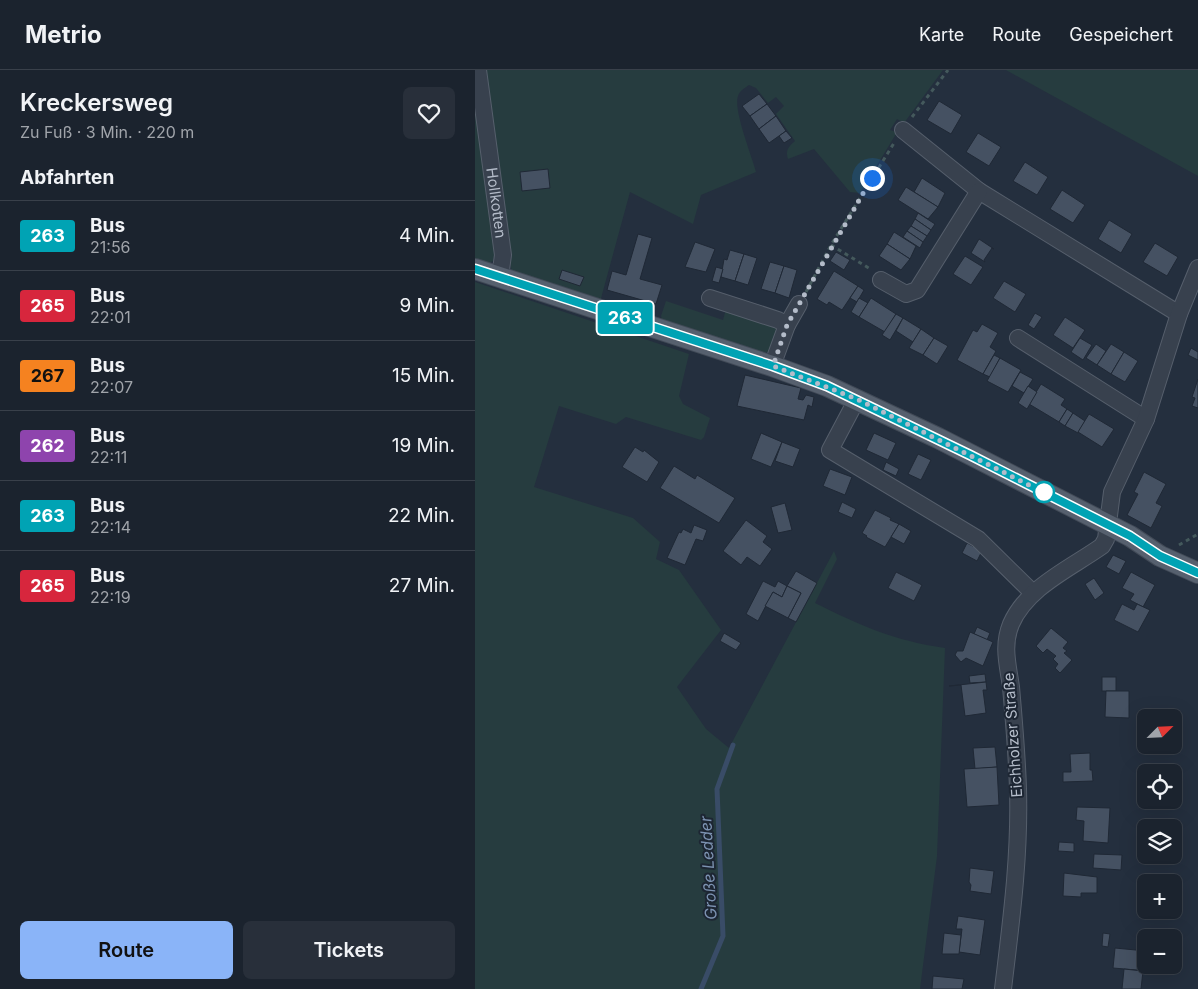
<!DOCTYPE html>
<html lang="de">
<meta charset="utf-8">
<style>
body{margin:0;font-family:Inter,sans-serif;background:#282f3a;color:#f1f3f6;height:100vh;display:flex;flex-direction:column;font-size:19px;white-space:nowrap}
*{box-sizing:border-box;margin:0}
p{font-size:16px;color:#a0a4aa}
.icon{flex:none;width:28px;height:28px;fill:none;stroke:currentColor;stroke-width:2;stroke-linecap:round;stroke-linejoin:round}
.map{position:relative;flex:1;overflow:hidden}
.side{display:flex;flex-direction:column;background:#1b232e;width:475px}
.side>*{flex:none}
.badge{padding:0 10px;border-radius:4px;font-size:18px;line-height:32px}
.needle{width:32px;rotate:66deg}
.tools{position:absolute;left:662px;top:639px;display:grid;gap:10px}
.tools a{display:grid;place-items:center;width:45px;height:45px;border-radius:8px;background:#1b232e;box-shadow:0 5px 20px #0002,0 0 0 1px #39404a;font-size:25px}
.you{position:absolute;width:25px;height:25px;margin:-12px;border:4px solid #fff;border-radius:50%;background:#1a73e8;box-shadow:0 0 0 8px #1a73e833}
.map>.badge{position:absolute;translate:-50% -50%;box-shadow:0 0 0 2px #fff}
h2{padding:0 20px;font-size:19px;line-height:45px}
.round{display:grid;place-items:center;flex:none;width:52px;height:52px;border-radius:8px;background:#282f3a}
.overview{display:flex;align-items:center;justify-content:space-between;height:85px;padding:0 20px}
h1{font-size:24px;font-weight:600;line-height:38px}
.primary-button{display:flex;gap:10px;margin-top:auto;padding:10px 20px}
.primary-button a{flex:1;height:58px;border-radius:8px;background:#8ab4f8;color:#111;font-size:20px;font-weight:600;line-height:58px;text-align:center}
.primary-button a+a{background:#282f3a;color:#f1f3f6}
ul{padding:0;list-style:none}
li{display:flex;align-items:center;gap:15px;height:70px;padding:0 20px;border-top:1px solid #39404a}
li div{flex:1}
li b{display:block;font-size:19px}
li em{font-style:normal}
li .badge{min-width:55px;font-weight:700;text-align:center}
header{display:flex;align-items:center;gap:30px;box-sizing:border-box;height:70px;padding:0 25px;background:#1b232e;border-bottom:1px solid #39404a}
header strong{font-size:24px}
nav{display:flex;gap:28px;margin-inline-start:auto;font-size:18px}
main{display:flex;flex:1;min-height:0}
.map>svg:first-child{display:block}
</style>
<header>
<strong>Metrio</strong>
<nav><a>Karte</a><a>Route</a><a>Gespeichert</a></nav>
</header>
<main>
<section class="side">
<div class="overview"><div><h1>Kreckersweg</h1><p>Zu Fuß · 3 Min. · 220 m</p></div><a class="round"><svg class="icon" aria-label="heart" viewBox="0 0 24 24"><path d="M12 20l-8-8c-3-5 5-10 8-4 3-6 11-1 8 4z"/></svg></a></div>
<h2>Abfahrten</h2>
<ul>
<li><span class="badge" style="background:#00a3b4;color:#fff">263</span><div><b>Bus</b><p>21:56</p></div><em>4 Min.</em></li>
<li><span class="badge" style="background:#d7263d;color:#fff">265</span><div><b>Bus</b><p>22:01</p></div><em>9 Min.</em></li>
<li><span class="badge" style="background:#f58220;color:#111">267</span><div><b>Bus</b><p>22:07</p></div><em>15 Min.</em></li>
<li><span class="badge" style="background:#8e44ad;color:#fff">262</span><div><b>Bus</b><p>22:11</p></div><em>19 Min.</em></li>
<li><span class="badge" style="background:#00a3b4;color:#fff">263</span><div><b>Bus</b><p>22:14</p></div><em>22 Min.</em></li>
<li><span class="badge" style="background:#d7263d;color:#fff">265</span><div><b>Bus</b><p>22:19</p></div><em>27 Min.</em></li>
</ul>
<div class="primary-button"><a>Route</a><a>Tickets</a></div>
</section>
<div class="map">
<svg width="723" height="919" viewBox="0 0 723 919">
<rect width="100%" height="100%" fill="#242f3e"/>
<g fill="#263c3f">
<path d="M 7,0 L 468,0 L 429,53 L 422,49 L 415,60 L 421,62 L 421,64 L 385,123 L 375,122 L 339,79 L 313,89 C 310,80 314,76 320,71 L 301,44 L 309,36 L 301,27 L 293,33 L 281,18 L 274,15 C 270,18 265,20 263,26 C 258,40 277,86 281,102 L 226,125 L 218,154 L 155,122 L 125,232 L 37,204 Z"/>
<path d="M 531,0 L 723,0 L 723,106 Z"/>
<path d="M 0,13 L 21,179 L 18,191 L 14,193 L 0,192 Z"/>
<path d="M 0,212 L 214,284 L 204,326 L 208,334 L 235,348 L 229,367 L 226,370 L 151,347 L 141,354 L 84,336 L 59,417 L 158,448 L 185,472 L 181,489 L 204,500 L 246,560 L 202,617 L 231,659 L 254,678 L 359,481 L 362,489 L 340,533 C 384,555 420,571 470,578 L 462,786 L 445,919 L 0,919 Z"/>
<path d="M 191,231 L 248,250 L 251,239 L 303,258 L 297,281 L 287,283 L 187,250 L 186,246 Z"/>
</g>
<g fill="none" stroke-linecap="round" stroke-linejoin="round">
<path stroke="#394c67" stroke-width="5" d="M 226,919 L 248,866 L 242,719 L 258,675"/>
</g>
<g fill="#455162" stroke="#1f2835">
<path d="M 284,24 L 292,34 L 275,46 L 267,36 Z"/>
<path d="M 464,31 L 487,45 L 476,64 L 452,50 Z"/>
<path d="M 292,34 L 301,46 L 284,59 L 275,46 Z"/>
<path d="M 301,46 L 311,61 L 294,73 L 284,59 Z"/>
<path d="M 311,61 L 317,68 L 309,73 L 304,66 Z"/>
<path d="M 503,63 L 526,77 L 514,96 L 491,82 Z"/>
<path d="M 550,92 L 573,107 L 562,125 L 538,111 Z"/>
<path d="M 73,99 L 75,118 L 47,121 L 45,102 Z"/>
<path d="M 447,108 L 470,123 L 463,137 L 439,122 Z"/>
<path d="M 431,117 L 463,137 L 453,149 L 423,130 Z"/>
<path d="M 587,120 L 610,135 L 598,153 L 575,139 Z"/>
<path d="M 443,143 L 460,154 L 456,160 L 440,149 Z"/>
<path d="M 440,149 L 456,160 L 452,166 L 436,156 Z"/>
<path d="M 634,150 L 657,164 L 646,183 L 623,169 Z"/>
<path d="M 436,156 L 452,166 L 448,172 L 432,161 Z"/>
<path d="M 432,161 L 448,172 L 445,178 L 428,167 Z"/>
<path d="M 419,162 L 441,176 L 435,189 L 412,174 Z"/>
<path d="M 163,164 L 177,168 L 165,209 L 187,215 L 181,234 L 132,220 L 137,201 L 151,205 Z"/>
<path d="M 504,169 L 519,179 L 517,178 L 509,190 L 510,192 L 496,183 Z"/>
<path d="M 220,172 L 240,179 L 231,202 L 210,197 Z"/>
<path d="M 680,173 L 703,187 L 692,206 L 668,192 Z"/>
<path d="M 412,174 L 435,189 L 426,200 L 404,186 Z"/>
<path d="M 255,180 L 269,184 L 260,211 L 246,207 L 249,189 L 252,190 Z"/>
<path d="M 361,182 L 375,190 L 369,200 L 355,191 Z"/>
<path d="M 269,184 L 282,188 L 273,215 L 260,211 Z"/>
<path d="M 490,186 L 508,197 L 496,215 L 478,204 Z"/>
<path d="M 295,192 L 309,196 L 300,223 L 286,219 Z"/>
<path d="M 309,196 L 322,200 L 314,228 L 300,223 Z"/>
<path d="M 241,197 L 248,199 L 244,213 L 237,211 Z"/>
<path d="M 87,200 L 109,207 L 105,216 L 84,209 Z"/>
<path d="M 359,201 L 383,216 L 367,240 L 354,232 L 352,235 L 342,229 Z"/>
<path d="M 529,211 L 551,224 L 540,242 L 518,228 Z"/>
<path d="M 383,216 L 389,220 L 382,232 L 375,228 Z"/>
<path d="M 384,228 L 393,233 L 384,247 L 376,242 Z"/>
<path d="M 396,228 L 421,244 L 410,262 L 384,247 Z"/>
<path d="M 560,243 L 567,247 L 559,259 L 553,255 Z"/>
<path d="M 421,244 L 428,248 L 415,270 L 407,265 Z"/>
<path d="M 590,247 L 610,260 L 598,278 L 578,265 Z"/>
<path d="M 428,248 L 446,259 L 438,272 L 421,261 Z"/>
<path d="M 507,254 L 523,263 L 515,277 L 521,281 L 508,304 L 482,290 L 498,260 L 502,262 Z"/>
<path d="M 446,259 L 459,268 L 448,285 L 434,278 Z"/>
<path d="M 459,268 L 473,276 L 462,294 L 448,285 Z"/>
<path d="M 605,268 L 617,275 L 608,290 L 596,282 Z"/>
<path d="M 621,274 L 631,281 L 622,295 L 611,288 Z"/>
<path d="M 636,274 L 649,282 L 636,304 L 622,295 Z"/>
<path d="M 716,278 L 723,282 L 723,290 L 713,285 Z"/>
<path d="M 649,282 L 663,291 L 650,312 L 636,304 Z"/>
<path d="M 519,285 L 525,288 L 515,307 L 508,304 Z"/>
<path d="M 525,288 L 546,300 L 533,322 L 512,311 Z"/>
<path d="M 545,302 L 558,309 L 549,323 L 537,316 Z"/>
<path d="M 270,305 L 326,318 L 323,329 L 328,330 L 331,325 L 339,327 L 337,337 L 333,335 L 329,350 L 262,336 Z"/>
<path d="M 723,309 L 723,338 L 717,336 L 720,328 L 717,327 Z"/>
<path d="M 566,314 L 590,329 L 586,335 L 592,339 L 584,352 L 554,334 Z"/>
<path d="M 553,316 L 562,322 L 552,339 L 543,333 Z"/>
<path d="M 592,339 L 598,343 L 590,356 L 584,352 Z"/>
<path d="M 598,343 L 610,351 L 603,363 L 590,356 Z"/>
<path d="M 614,344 L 639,359 L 627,377 L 603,362 Z"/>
<path d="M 286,363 L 307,372 L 296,397 L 276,389 Z"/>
<path d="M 399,363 L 421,373 L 413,390 L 391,380 Z"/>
<path d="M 307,372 L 325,379 L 318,397 L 300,391 Z"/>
<path d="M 160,377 L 168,382 L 169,380 L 184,392 L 172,412 L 147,397 Z"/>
<path d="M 443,384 L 456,390 L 446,410 L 433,404 Z"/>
<path d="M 411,392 L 424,399 L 421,406 L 408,400 Z"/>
<path d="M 199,396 L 220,409 L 222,405 L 227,408 L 260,428 L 244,453 L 185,418 Z"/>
<path d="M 355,399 L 377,407 L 370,425 L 348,416 Z"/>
<path d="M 669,402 L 691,414 L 681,433 L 687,436 L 676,458 L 652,445 L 663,424 L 659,422 Z"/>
<path d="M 367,432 L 381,439 L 377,448 L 363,442 Z"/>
<path d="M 310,433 L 317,460 L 303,463 L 296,437 Z"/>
<path d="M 400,440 L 416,448 L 415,450 L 424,454 L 410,477 L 391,467 L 392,466 L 387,463 Z"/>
<path d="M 271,450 L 292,466 L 288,472 L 297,479 L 285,496 L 272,487 L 266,495 L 248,481 Z"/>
<path d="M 424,454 L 436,461 L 429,474 L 416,467 Z"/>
<path d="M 219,455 L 232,460 L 228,471 L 221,469 L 210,495 L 192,488 L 204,462 L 206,463 L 208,459 L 216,463 Z"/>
<path d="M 492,473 L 507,481 L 502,491 L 487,483 Z"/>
<path d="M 638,485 L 651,491 L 644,504 L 631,497 Z"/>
<path d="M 321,501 L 342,513 L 321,552 L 313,548 L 326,523 L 312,516 Z"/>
<path d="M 421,502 L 447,515 L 439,531 L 413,518 Z"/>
<path d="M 656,502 L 680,515 L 668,537 L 655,530 L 659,524 L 647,518 Z"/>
<path d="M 619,508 L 629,523 L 620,530 L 610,514 Z"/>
<path d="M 288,511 L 300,517 L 303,511 L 312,516 L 307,527 L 298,522 L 283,551 L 271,544 Z"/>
<path d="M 312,516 L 326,523 L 313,548 L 290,536 L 298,522 L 307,527 Z"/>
<path d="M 647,534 L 659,540 L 662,534 L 675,540 L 663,562 L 639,550 Z"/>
<path d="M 502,557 L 515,563 L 512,570 L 499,564 Z"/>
<path d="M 576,558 L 593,572 L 588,578 L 592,581 L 589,583 L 597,590 L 585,603 L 580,598 L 583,594 L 578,589 L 581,586 L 572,579 L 568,583 L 561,576 Z"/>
<path d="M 495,562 L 518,572 L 508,596 L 491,588 L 486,592 L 480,585 L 482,581 L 488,581 Z"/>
<path d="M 249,563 L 266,573 L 261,580 L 245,571 Z"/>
<path d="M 510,604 L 511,612 L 495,613 L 494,606 Z"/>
<rect x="627" y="607" width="14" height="14"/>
<path d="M 511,612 L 512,620 L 508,620 L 511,643 L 490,646 L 486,615 L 474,616 Z"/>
<path d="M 631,621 L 654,621 L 654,648 L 630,647 Z"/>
<path d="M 520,677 L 522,697 L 500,699 L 498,678 Z"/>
<path d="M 615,683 L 615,700 L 617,700 L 618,711 L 588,712 L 588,702 L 596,702 L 595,684 Z"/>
<path d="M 522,697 L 524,735 L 492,737 L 489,699 Z"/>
<path d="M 602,737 L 635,738 L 633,773 L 608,771 L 609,751 L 601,750 Z"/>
<path d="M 584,772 L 599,773 L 599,782 L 583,781 Z"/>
<path d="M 619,784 L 647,785 L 646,800 L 618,798 Z"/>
<path d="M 495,798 L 519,801 L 516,824 L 495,821 L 496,815 L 494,812 Z"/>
<path d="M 589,803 L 622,807 L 622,823 L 606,823 L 606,827 L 588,826 Z"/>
<path d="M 483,846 L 510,850 L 505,885 L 484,882 L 487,859 L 481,859 Z"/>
<path d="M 469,863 L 486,865 L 484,884 L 467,884 Z"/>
<path d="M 628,863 L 635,864 L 633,877 L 627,876 Z"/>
<path d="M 640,878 L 671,881 L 673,901 L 638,898 Z"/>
<path d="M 649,899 L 668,901 L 666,919 L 647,919 Z"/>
<path d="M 458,906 L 489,909 L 487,919 L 457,919 Z"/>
</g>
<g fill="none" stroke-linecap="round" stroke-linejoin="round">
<defs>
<g id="minor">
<path id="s1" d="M 3,0 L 28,185 L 25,207"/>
<path d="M 428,60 L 504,121 L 704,244"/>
<path d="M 406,210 L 431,224 L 442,220 L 504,121"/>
<path d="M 235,228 L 303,250 L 312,255 L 297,296"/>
<path d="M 312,255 L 324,234"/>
<path d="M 543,268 L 671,349"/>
<path d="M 382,329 L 355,380 L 503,469 L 558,523"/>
<path d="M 528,919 C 536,852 545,787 543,719 C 542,685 539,651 536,617 C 533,595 527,576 536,554 C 552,517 596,498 627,476 L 631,469 L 637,422 L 671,349 L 704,244 L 723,198"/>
</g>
<path id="major" d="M 0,199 L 297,296 L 352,316 L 463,368 L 655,466 L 685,486 L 723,503"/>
</defs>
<use href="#minor" stroke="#565f6c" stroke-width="18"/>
<use href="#major" stroke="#414a57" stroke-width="22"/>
<g stroke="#44595c" stroke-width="3" stroke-dasharray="4 4" stroke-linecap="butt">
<path d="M 437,47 L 473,0"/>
<path d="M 356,175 L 397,200"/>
<path d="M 331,222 L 356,175 L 419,73"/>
<path d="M 704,475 L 723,464"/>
</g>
<use href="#minor" stroke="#38414e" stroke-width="16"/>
<use href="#major" stroke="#56606e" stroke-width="20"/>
</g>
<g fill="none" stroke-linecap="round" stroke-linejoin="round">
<defs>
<path id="line" d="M 0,199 L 298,296 L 352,316 L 495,385 L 655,466 L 685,486 L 723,503"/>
</defs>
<use href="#line" stroke="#fff" stroke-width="11"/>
<use href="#line" stroke="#00a3b4" stroke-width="8"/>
<path stroke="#b4bcc9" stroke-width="5" stroke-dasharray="0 9" d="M 397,108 L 312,255 L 298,296 L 382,329 L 572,424 L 569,422"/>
</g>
<circle fill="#fff" stroke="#00a3b4" stroke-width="2.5" cx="569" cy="422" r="10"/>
<g text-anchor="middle" stroke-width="4" stroke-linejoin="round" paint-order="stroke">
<g font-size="15" fill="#b4bcc9" stroke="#1d2633">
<text dy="5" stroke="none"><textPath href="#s1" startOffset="134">Hollkotten</textPath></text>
<text transform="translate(538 665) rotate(-94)" y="5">Eichholzer Straße</text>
</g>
<g font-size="16" font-style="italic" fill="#7c92b1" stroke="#1d2633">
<text transform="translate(233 798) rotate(-93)" y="6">Große Ledder</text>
</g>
</g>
</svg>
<div class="tools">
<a><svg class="needle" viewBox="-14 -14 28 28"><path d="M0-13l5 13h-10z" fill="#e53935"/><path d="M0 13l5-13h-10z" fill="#a0a4aa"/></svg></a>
<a><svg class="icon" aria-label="locate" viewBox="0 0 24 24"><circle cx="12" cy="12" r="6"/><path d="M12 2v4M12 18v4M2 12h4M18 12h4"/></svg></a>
<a><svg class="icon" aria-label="layers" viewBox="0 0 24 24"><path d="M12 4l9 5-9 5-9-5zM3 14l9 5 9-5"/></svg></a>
<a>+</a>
<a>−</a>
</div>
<div class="you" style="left:397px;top:108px"></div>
<b class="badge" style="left:150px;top:248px;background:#00a3b4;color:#fff">263</b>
</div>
</main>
